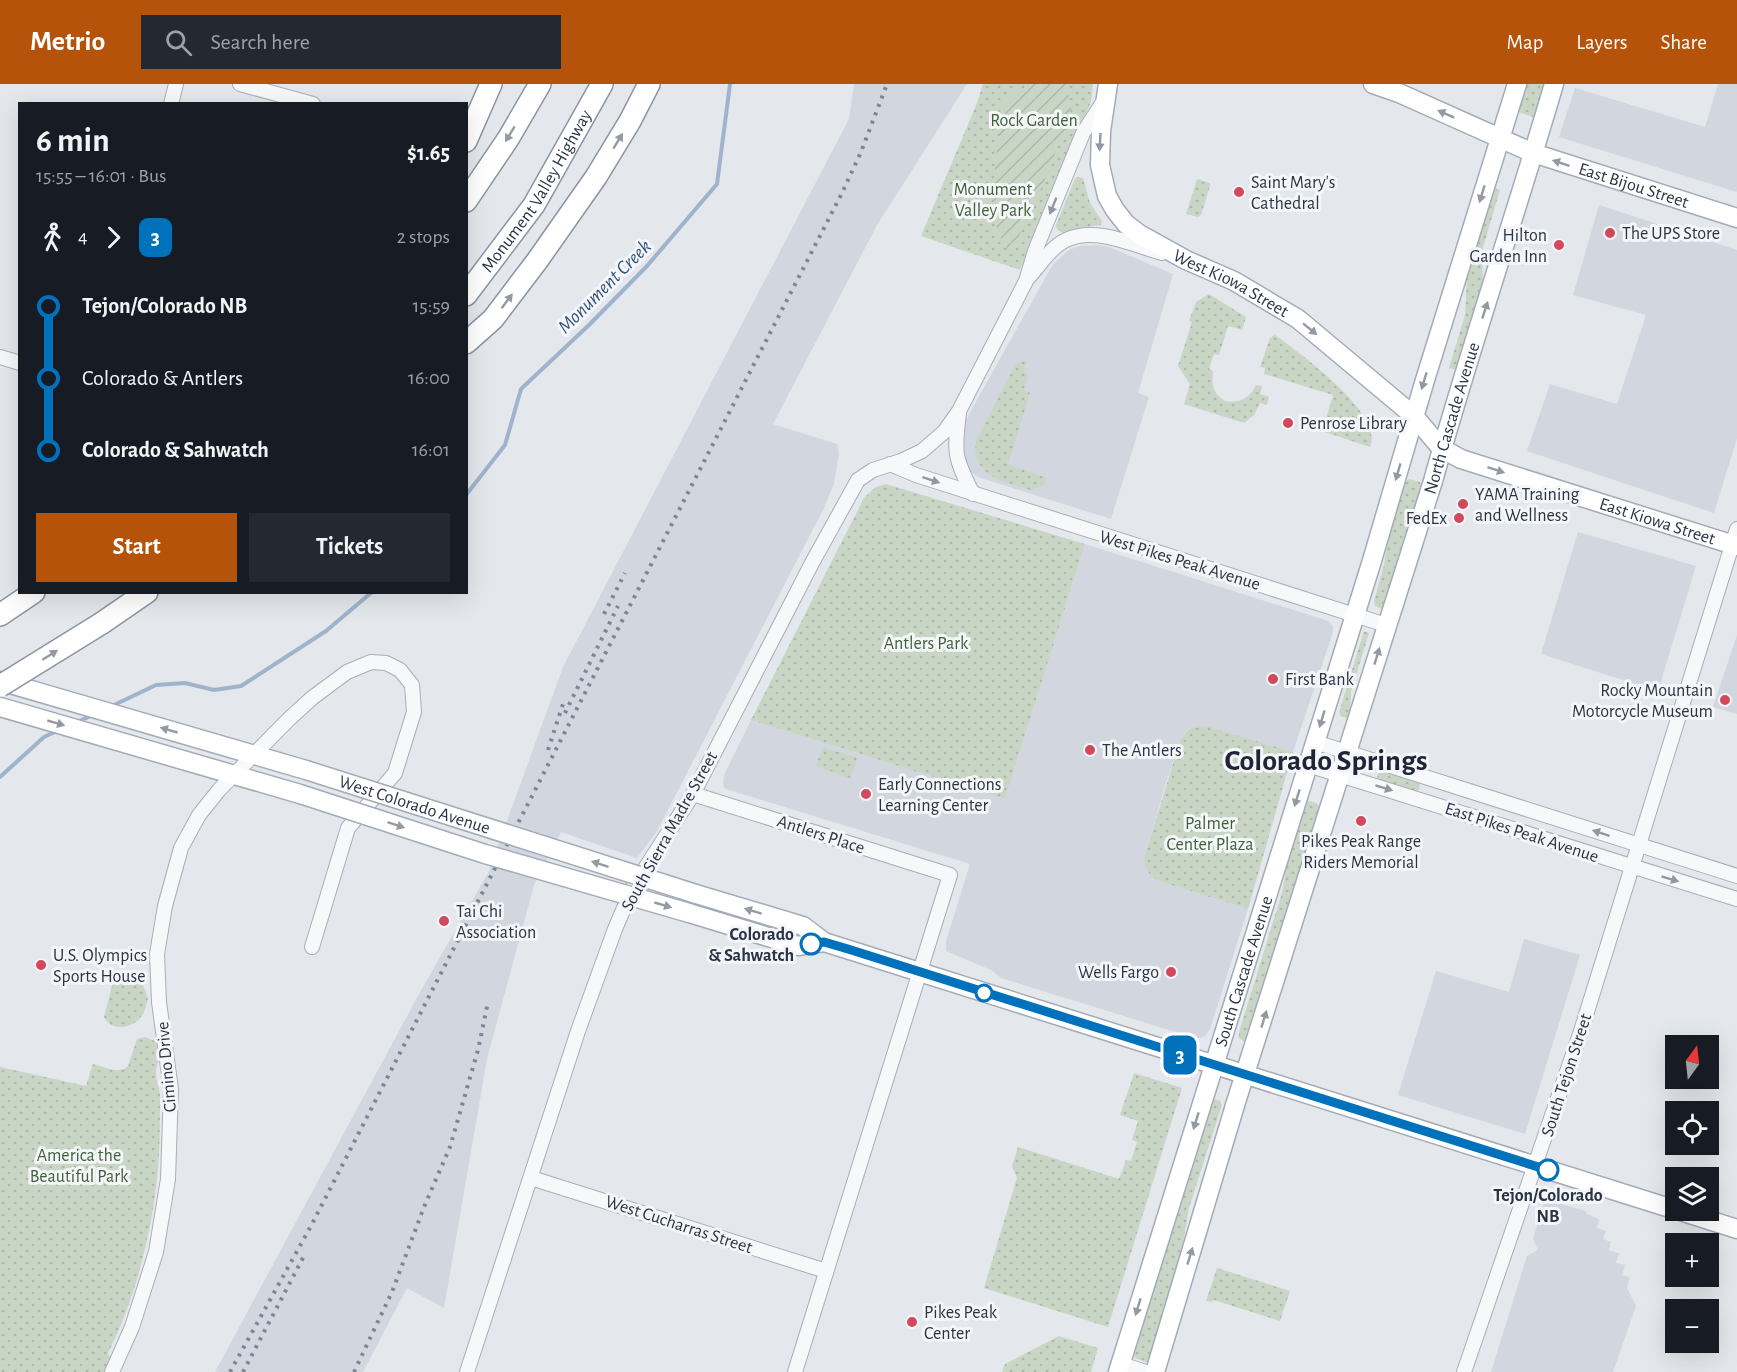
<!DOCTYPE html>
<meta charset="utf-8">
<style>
body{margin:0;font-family:"Alegreya Sans",sans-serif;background:#242831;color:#f1f3f6;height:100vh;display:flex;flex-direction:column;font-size:22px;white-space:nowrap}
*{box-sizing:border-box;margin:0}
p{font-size:20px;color:#9ea1a6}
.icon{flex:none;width:33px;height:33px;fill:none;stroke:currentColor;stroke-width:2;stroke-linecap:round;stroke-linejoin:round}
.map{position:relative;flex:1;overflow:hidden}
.panel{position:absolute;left:18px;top:18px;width:450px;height:492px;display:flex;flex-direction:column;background:#171b24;border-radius:0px;box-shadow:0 6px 24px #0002}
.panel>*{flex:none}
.badge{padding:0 12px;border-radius:9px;font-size:21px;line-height:39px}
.needle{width:39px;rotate:15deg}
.buttons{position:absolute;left:1665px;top:951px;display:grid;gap:12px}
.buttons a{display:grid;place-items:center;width:54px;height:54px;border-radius:0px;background:#171b24;box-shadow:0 6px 24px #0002;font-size:30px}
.map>.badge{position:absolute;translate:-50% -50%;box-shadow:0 0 0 3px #fff}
.legs{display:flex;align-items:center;gap:9px;height:66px;padding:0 18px;font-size:20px}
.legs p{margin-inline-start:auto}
.headline{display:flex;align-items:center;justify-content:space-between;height:102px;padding:0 18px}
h1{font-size:33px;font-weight:700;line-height:45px}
.button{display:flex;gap:12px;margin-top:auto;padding:12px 18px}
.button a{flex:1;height:69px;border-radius:0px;background:#b45309;color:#fff;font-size:24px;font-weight:700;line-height:69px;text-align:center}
.button a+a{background:#242831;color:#f1f3f6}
ul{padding:0 18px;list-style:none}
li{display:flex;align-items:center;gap:21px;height:72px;font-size:22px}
li i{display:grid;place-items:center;width:9px;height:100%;margin:0 8px;background:currentColor}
li i::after{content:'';width:15px;height:15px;margin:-8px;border:4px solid;border-radius:50%;background:#171b24}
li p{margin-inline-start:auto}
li:first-child i{background:linear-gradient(#0000 50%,currentColor 0)}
li:last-child i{background:linear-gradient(currentColor 50%,#0000 0)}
header{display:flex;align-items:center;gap:36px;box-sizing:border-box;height:84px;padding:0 30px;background:#b45309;color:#fff}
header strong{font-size:28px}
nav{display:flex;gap:33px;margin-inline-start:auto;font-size:21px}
.search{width:420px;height:54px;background:#242831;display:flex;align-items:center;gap:15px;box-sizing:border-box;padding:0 21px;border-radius:0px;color:#9ea1a6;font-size:22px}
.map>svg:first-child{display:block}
</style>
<header>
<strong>Metrio</strong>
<div class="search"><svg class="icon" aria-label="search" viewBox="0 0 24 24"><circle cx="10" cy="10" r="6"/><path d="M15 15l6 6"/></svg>Search here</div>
<nav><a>Map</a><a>Layers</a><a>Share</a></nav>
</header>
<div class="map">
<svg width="1737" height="1288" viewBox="0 0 1737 1288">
<defs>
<pattern id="grass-dots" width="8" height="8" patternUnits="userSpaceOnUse" patternTransform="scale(1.5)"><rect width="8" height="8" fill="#c9d6c5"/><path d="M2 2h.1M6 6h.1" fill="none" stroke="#adb8ab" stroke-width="1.8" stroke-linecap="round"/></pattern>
<pattern id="garden-furrows" width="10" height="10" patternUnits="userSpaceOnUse" patternTransform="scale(1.5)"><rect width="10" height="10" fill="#c9d6c5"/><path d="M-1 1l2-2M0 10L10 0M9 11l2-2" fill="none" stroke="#adb8ab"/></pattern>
</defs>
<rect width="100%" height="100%" fill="#e4e7ec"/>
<g fill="#d2d6de">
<path d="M 854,0 L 967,0 L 877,141 L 773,340 L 837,360 L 839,370 L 834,399 L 824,424 L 657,747 L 637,774 L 561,748 L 534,801 L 487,975 L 444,1224 L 407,1204 L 363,1288 L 215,1288 L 419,910 L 488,789 L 563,583 L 849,35 Z"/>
<path d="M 1718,0 L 1737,0 L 1737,108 L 1559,53 L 1575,4 L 1705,43 Z"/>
<path d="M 1599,121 L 1737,166 L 1737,354 L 1714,429 L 1527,367 L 1550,300 L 1617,320 L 1646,231 L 1573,211 Z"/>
<path d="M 1099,161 L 1109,163 L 1173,190 L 1138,309 L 1149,313 L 1111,435 L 978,393 L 967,385 L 961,359 L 963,343 L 968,332 L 1053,180 L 1069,166 L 1079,162 Z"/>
<path d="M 1578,448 L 1696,482 L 1658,607 L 1541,570 Z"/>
<path d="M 1085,460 L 1328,537 L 1333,542 L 1333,548 L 1293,668 L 1207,642 L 1189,644 L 1181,654 L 1165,702 L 1144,774 L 1159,797 L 1248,825 L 1210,945 L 1206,951 L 1201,954 L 1195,954 L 1001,894 L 991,886 L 946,867 L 946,857 L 970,780 L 726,705 L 723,702 L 724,691 L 751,636 L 1005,715 Z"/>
<path d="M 1737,551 L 1737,630 L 1713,623 Z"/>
<path d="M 1524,855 L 1580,871 L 1525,1050 L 1398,1011 L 1436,887 L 1509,908 Z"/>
<path d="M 1545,1115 L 1585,1127 L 1587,1130 L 1599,1135 L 1597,1144 L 1606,1147 L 1603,1155 L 1611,1158 L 1609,1167 L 1619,1169 L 1616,1179 L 1625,1181 L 1622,1191 L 1630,1193 L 1627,1204 L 1636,1222 L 1613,1288 L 1491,1288 L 1527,1172 L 1538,1166 L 1533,1155 Z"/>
</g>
<g fill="url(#grass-dots)">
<path d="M 983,0 L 1093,0 L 1091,18 L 1020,186 L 921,152 L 977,19 Z"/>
<path d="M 1525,0 L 1546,0 L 1535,34 L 1516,27 Z"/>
<path d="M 1078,93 L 1083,94 L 1090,119 L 1102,137 L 1101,141 L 1080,144 L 1063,149 L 1057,145 L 1056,141 L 1075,95 Z"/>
<path d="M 1197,95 L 1210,99 L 1210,102 L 1201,131 L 1198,133 L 1186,130 Z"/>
<path d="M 1493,104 L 1500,106 L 1482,167 L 1474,164 Z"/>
<path d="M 1473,166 L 1482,169 L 1483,197 L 1457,286 L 1449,284 L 1465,231 L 1467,191 Z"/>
<path d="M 1209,210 L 1246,233 L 1242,246 L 1228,242 L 1219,271 L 1214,270 L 1209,285 L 1213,287 C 1211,300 1213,310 1225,317 C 1239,320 1250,314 1256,301 L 1262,302 L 1260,310 L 1269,313 L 1267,321 L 1260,319 L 1254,331 L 1244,339 L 1184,320 L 1190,300 L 1178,282 L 1192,238 L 1189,237 L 1196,218 Z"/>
<path d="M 1275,251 C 1298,268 1385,330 1370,363 L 1322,347 L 1333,311 L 1264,290 L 1265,284 L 1260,283 L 1270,254 Z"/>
<path d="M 1027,276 L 1024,286 L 1028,291 L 1024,306 L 1030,309 L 1008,380 L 1046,394 L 1044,401 L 1030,406 C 1004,397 971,393 976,357 L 1015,281 Z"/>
<path d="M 1409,395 L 1420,398 L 1422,404 L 1385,522 L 1382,525 L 1375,522 L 1374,517 L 1384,481 L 1389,446 L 1404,399 Z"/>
<path d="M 886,400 L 1085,460 L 1005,715 L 751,636 L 864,414 L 876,403 Z"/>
<path d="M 1364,547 L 1369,549 L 1351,608 L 1350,632 L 1346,634 L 1341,632 L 1339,628 Z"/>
<path d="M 1196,642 L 1207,642 L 1293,668 L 1248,825 L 1159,797 C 1149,791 1145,786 1144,774 L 1181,654 L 1190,644 Z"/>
<path d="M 823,663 L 858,674 L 850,694 L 815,682 Z"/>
<path d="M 1382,687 L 1417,698 L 1420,701 L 1419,706 L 1415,708 L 1380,697 L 1377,693 L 1378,689 Z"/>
<path d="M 1308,717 C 1316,718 1319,720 1321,727 L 1247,956 L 1243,957 L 1239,954 L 1239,948 L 1282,809 L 1291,758 L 1303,721 Z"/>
<path d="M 120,888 C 137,889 144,899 148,915 C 146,921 145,928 141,933 C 131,945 112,948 104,933 L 115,890 Z"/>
<path d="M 145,953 L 157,958 C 164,977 157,973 156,988 C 156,996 159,1004 160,1011 C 160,1031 160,1051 159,1071 C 155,1136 138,1210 108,1269 L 112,1277 L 106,1288 L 0,1288 L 0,983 L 86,1002 L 93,980 C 104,983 119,991 128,982 L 137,955 Z"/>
<path d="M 1134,989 L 1182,1004 L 1108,1243 L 984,1204 L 1017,1094 L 1012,1082 L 1018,1063 L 1119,1095 L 1126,1076 L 1131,1077 L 1137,1058 L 1132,1056 L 1138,1037 L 1120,1031 Z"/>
<path d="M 1215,1015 L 1220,1017 L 1222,1021 L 1189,1124 L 1178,1187 L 1150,1276 L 1146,1278 L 1135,1274 L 1134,1269 L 1211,1019 Z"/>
<path d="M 1217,1184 L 1290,1207 L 1280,1237 L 1214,1216 L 1212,1218 L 1206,1217 Z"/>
<path d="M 1059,1252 L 1098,1264 L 1091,1288 L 1002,1288 L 1005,1280 Z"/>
</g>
<path fill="url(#garden-furrows)" d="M 1034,0 L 1066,0 L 1071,24 L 1068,36 L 1044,98 L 1011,170 C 1007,164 1002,157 999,150 C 985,113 1001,60 1002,21 L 1011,10 Z"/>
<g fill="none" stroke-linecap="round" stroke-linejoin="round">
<g stroke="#9fb4cc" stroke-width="4">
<path d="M 466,411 L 505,361 L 521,305 L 589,241 L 647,182 L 717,100 L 730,0"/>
<path d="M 112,622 L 156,601 L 185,599 L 214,606 L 241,602 L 326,547 L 372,508"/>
<path d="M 77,638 L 95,630"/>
<path d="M 0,693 L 44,653 L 59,646"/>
</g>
<defs>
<g id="minor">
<path d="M 240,0 L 313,20"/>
<path d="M 171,20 L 176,0"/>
<path d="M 1029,193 C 1040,181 1051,163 1066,156 C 1095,142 1134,161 1162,169"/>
<path d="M 0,273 L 20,279"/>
<path d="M 959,329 C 954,369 954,373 973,410"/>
<path d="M 890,380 L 916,391 L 1386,541"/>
<path d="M 1315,658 L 1737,792"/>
<path d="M 1308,681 L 1737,815"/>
<path d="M 693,710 L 950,791 L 795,1288"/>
<path d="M 531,1094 L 826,1187"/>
<path d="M 1121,1280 L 1146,1288"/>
<path d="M 112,1288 L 132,1243 L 156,1168 L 168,1095 L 171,1005 L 159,918 L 157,870 L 165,822 L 181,764 L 199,731 L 219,706 L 289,635 L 312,614 L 347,588 L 371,578 L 386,579 L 400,586 L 412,601 L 414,628 L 395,689 L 348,744 L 312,863"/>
<path d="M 467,1288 L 578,947 L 615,845 L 633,803 L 693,710 L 812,479 L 858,396 L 873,386 L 901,377 L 922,367 L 944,348 L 959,327 L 1026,197 L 1035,167 L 1083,49 L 1103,18"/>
<path d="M 1464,1288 L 1581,947 L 1737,445"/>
</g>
<g id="major">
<path id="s1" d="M 1108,0 L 1101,47 L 1100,81 L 1107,112 L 1115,126 L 1126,140 L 1139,150 L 1186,176 L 1234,197 L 1298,235 L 1414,332 L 1441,364 L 1461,375 L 1737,462"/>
<path id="s2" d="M 1373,0 L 1399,9 L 1533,69 L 1737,134"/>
<path d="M 0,597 L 306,686"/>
<path d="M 0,623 L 300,710"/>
<path d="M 696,810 L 803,842 L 824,858 L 1676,1126"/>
<path d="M 689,829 L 798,862 L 824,858"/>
<path d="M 1677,1126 L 1737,1145"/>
<path id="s3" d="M 1118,1288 L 1371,480 L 1425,296 L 1517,0"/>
<path id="s4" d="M 1155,1288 L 1236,1018 L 1433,397 C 1470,264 1515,133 1554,0"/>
</g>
<g id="highway">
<path d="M 466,57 L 491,0"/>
<path d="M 466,117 L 508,55 L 540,0"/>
<path id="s5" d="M 466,211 L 534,121 L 602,0"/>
<path d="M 466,259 L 493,235 L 537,177 L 596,93 L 630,37 L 649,0"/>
<path d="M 0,531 L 34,508"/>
<path d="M 102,539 L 147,508"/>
</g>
</defs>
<use href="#minor" stroke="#a9aeb7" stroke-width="16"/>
<use href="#major" stroke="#a3abb8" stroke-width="21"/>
<use href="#highway" stroke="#8b94a3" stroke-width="24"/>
<use href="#minor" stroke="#f7f8fa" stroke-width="14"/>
<use href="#major" stroke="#fff" stroke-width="18"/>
<use href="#highway" stroke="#fff" stroke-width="21"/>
<g stroke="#7d8696" stroke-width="4" stroke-dasharray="3 6" stroke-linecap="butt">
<path d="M 604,530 L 625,489"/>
<path d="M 565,629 L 618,522"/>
<path d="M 548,666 L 563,620"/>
<path d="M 230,1288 L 311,1142 L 842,109 L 861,68 L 887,0"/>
<path d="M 243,1288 L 305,1170"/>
<path d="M 354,1288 L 392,1208 L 424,1123 L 450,1063 L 478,966 L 488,918"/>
</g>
<defs>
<g id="major-bridge">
<path id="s6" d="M 306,686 L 696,810"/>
<path d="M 300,710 L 485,770 L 689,829"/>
</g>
<path id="highway-bridge" d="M 0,602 L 102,539"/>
</defs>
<use href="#major-bridge" stroke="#a3abb8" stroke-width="21" stroke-linecap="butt"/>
<use href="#highway-bridge" stroke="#8b94a3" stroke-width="24" stroke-linecap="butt"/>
<use href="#major-bridge" stroke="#fff" stroke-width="18"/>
<use href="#highway-bridge" stroke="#fff" stroke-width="21"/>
</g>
<defs><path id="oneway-solid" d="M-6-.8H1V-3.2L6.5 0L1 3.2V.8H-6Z" transform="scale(1.5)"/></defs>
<g fill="#959aa2">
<use href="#oneway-solid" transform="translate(1446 30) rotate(-156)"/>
<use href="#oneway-solid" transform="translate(510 50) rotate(121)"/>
<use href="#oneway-solid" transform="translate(618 57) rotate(-59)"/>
<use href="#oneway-solid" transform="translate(1100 58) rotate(93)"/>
<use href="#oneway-solid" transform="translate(1561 79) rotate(-162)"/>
<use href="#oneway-solid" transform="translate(1482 110) rotate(107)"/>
<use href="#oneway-solid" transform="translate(507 217) rotate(-53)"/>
<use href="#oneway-solid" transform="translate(1485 226) rotate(-72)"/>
<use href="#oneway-solid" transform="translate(1310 245) rotate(39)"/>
<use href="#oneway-solid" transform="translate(1424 297) rotate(107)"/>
<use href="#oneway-solid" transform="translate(1496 386) rotate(18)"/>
<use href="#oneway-solid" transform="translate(1398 388) rotate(106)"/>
<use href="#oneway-solid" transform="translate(50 571) rotate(-32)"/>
<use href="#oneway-solid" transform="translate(1377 572) rotate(-73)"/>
<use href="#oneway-solid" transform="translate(1322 635) rotate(107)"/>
<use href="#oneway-solid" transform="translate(56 639) rotate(16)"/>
<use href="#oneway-solid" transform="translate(169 646) rotate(-164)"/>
<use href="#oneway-solid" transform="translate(1297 714) rotate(107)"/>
<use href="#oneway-solid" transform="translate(396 741) rotate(18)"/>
<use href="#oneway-solid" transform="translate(600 780) rotate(-162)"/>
<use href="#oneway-solid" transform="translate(663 821) rotate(16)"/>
<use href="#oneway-solid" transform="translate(753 827) rotate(-163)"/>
<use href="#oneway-solid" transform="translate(1264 935) rotate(-73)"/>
<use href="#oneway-solid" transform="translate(1196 1037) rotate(107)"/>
<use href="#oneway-solid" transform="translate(1190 1172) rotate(-73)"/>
<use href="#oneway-solid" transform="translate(1138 1223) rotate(107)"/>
</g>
<g fill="#9196a0">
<use href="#oneway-solid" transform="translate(1053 122) rotate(112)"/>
<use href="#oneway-solid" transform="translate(931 396) rotate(18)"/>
<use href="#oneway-solid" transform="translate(1384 704) rotate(17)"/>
<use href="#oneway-solid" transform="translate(1601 749) rotate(-162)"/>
<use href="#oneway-solid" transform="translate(1670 795) rotate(17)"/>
</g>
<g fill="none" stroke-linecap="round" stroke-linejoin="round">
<defs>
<path id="line-1" d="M 811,860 L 824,858 L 848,865 L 1548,1086"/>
</defs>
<use href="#line-1" stroke="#fff" stroke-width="14"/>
<use href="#line-1" stroke="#0072bc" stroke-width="9"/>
</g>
<g fill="#d1495b" stroke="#f4f6f9" stroke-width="2">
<circle cx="1239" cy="108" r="6"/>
<circle cx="1610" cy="149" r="6"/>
<circle cx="1559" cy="161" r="6"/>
<circle cx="1288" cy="339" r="6"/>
<circle cx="1463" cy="420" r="6"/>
<circle cx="1459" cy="434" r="6"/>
<circle cx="1273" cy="595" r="6"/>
<circle cx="1725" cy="616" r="6"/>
<circle cx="1090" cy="666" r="6"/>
<circle cx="866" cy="710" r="6"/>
<circle cx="1361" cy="737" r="6"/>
<circle cx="444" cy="837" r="6"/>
<circle cx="41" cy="881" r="6"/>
<circle cx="1171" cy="888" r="6"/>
<circle cx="912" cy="1238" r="6"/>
</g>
<g fill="#fff" stroke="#0072bc" stroke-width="3">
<circle cx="811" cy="860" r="10"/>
<circle cx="984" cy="909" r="8"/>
<circle cx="1548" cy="1086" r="10"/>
</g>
<g text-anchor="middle" stroke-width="6" stroke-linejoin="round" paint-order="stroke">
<g font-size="18" fill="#3f6138" stroke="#f4f6f9">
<text x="1034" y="42">Rock Garden</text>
<text x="993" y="111">Monument<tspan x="993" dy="21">Valley Park</tspan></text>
<text x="926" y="565">Antlers Park</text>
<text x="1210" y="745">Palmer<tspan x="1210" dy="21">Center Plaza</tspan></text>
<text x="79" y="1077">America the<tspan x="79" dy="21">Beautiful Park</tspan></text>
</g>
<g font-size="18" fill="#2b3445" stroke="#f4f6f9" text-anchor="start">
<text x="1251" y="104">Saint Mary's<tspan x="1251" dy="21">Cathedral</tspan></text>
<text x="1622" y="155">The UPS Store</text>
<text x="1547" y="157" text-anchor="end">Hilton<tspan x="1547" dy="21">Garden Inn</tspan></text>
<text x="1300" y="345">Penrose Library</text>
<text x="1475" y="416">YAMA Training<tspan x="1475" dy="21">and Wellness</tspan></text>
<text x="1447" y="440" text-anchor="end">FedEx</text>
<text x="1285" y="601">First Bank</text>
<text x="1713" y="612" text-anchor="end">Rocky Mountain<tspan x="1713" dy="21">Motorcycle Museum</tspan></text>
<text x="1102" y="672">The Antlers</text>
<text x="878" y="706">Early Connections<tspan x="878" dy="21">Learning Center</tspan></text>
<text x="1361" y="763" text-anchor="middle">Pikes Peak Range<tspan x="1361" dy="21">Riders Memorial</tspan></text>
<text x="456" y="833">Tai Chi<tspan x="456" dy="21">Association</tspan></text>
<text x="53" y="877">U.S. Olympics<tspan x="53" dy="21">Sports House</tspan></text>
<text x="1159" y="894" text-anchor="end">Wells Fargo</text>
<text x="924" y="1234">Pikes Peak<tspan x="924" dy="21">Center</tspan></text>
</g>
<g font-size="18" fill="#2b3445" stroke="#f4f6f9">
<text dy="6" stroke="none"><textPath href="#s2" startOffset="280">East Bijou Street</textPath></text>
<text dy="6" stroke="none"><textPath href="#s5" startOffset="126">Monument Valley Highway</textPath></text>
<text dy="6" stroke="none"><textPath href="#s1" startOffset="268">West Kiowa Street</textPath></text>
<text dy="6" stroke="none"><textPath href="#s4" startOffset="999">North Cascade Avenue</textPath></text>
<text dy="6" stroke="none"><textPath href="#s1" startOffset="766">East Kiowa Street</textPath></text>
<text transform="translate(1180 476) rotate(17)" y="6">West Pikes Peak Avenue</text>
<text dy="6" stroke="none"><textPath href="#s6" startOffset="114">West Colorado Avenue</textPath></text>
<text transform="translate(669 747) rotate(-61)" y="6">South Sierra Madre Street</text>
<text transform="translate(1522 748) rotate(18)" y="6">East Pikes Peak Avenue</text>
<text transform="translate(821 750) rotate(18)" y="6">Antlers Place</text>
<text dy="6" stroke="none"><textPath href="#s3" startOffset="420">South Cascade Avenue</textPath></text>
<text transform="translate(166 983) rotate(-95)" y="6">Cimino Drive</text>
<text transform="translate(1566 991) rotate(-72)" y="6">South Tejon Street</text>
<text transform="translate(679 1140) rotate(18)" y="6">West Cucharras Street</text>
</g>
<g font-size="18" font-weight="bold" fill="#2b3445" stroke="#f4f6f9" text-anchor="end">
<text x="794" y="856">Colorado<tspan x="794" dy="21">&amp; Sahwatch</tspan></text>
<text x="1548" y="1117" text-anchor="middle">Tejon/Colorado<tspan x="1548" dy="21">NB</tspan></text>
</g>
<g font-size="20" font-style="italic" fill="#34527a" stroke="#f4f6f9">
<text transform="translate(604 202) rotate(-45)" y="7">Monument Creek</text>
</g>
<g font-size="30" font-weight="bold" fill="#1d2536" stroke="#f4f6f9">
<text x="1326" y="686">Colorado Springs</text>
</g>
</g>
</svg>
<div class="buttons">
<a><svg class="needle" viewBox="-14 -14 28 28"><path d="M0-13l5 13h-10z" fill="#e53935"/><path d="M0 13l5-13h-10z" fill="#9ea1a6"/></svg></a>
<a><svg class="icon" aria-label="locate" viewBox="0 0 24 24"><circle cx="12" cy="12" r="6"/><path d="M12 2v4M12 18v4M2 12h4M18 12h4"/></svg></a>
<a><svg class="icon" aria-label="layers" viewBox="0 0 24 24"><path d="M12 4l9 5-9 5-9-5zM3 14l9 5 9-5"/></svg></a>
<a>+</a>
<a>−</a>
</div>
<b class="badge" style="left:1180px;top:971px;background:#0072bc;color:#fff">3</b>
<section class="panel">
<div class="headline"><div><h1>6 min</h1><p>15:55 – 16:01 · Bus</p></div><b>$1.65</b></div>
<div class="legs"><svg class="icon" aria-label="walk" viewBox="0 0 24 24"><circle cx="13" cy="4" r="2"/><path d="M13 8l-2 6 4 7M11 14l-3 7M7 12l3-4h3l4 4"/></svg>4<svg class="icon" aria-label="forward" viewBox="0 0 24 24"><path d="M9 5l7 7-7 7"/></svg><b class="badge" style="background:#0072bc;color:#fff">3</b><p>2 stops</p></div>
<ul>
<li><i style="color:#0072bc"></i><b>Tejon/Colorado NB</b><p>15:59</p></li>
<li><i style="color:#0072bc"></i><span>Colorado &amp; Antlers</span><p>16:00</p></li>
<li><i style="color:#0072bc"></i><b>Colorado &amp; Sahwatch</b><p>16:01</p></li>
</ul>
<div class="button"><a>Start</a><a>Tickets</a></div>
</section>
</div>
